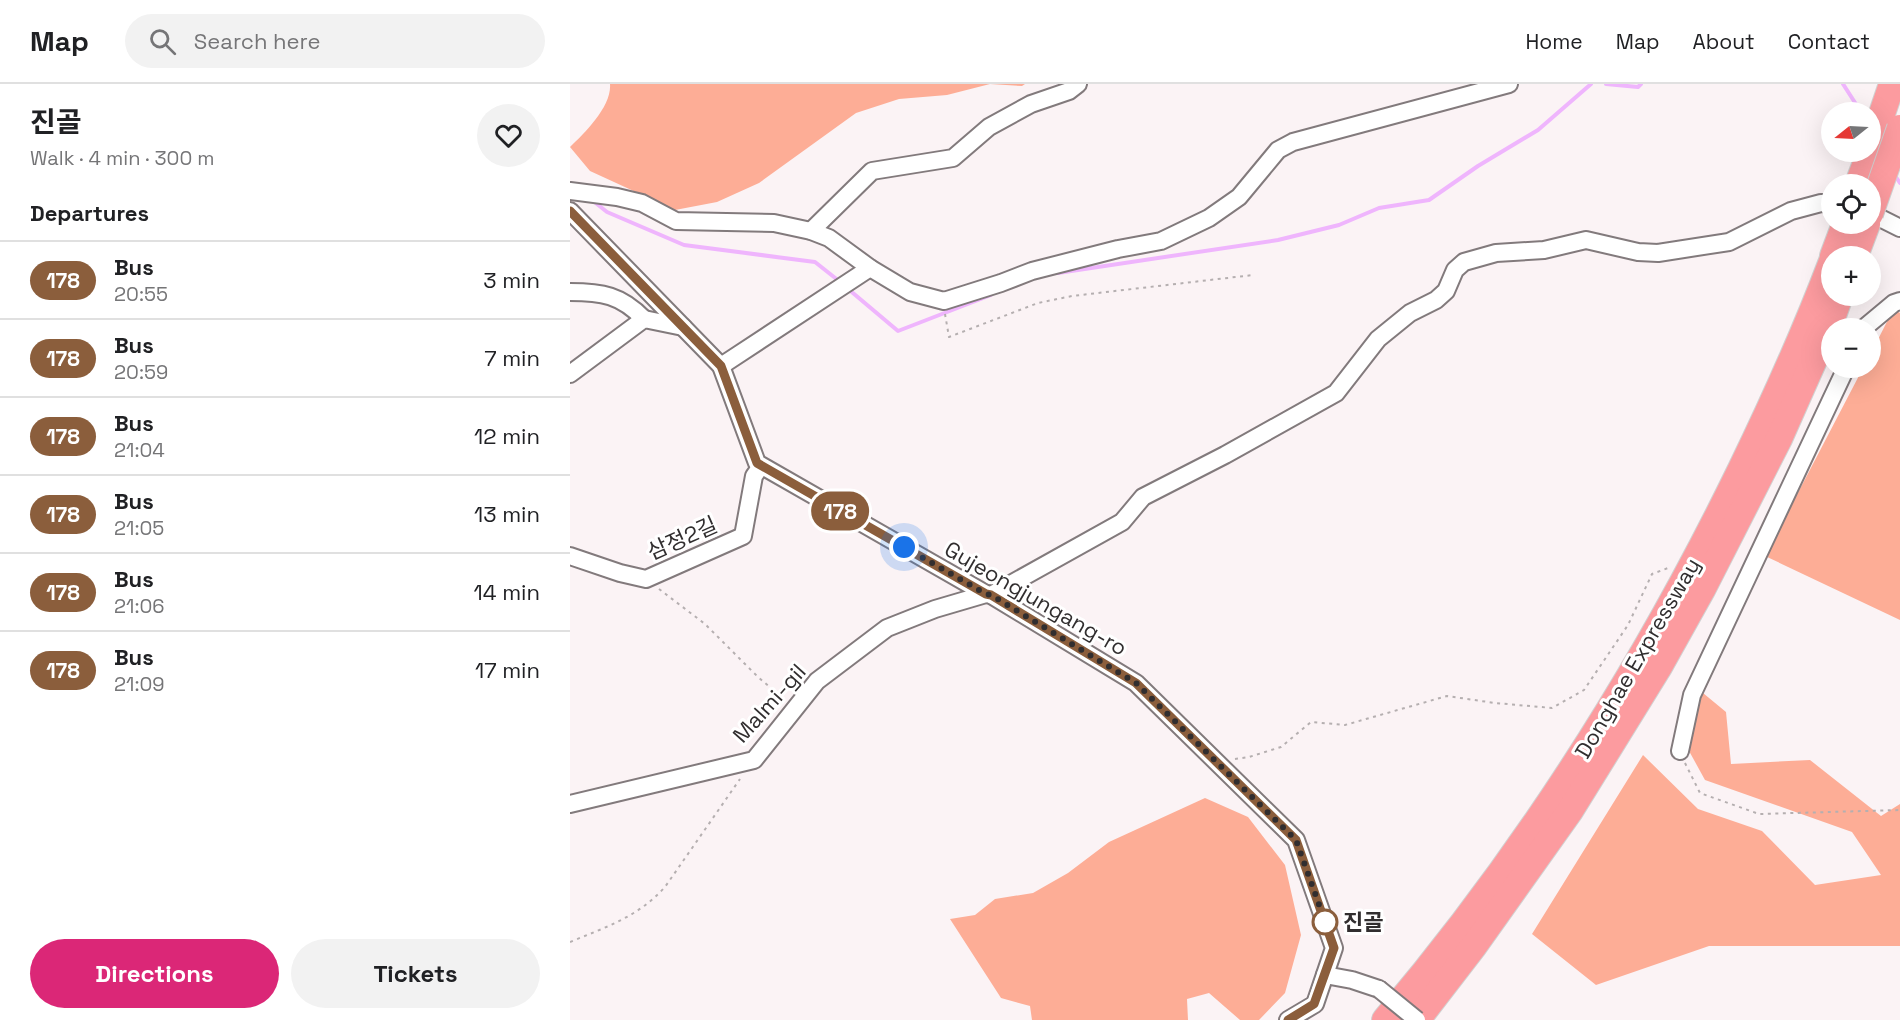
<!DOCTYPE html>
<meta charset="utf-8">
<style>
body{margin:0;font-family:"Space Grotesk","Noto Sans KR",sans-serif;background:#f2f2f2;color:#202124;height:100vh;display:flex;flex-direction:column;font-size:22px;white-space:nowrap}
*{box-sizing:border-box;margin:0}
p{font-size:20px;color:#757577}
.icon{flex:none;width:33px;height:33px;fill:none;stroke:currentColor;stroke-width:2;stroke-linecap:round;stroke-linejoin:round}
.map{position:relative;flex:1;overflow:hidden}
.panel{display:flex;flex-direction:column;background:#fff;width:570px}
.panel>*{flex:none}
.badge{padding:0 12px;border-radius:20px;font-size:21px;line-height:39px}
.needle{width:39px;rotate:252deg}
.buttons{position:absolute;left:1251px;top:18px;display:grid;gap:12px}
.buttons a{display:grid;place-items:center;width:60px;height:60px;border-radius:50%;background:#fff;box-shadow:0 6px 24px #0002;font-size:30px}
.you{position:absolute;width:30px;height:30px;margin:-15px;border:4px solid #fff;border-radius:50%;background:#1a73e8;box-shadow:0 0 0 9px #1a73e833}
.map>.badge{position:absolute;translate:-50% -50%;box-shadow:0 0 0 3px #fff}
h2{padding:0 30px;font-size:22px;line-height:54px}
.round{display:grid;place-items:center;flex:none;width:63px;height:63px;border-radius:32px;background:#f2f2f2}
.headline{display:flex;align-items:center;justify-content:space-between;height:102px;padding:0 30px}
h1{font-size:28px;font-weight:700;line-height:45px}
.action{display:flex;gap:12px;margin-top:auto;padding:12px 30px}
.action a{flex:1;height:69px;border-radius:36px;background:#db2777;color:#fff;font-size:24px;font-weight:700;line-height:69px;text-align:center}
.action a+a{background:#f2f2f2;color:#202124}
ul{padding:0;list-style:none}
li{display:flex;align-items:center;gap:18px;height:78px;padding:0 30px;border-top:2px solid #e0e0e0}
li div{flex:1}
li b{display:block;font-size:22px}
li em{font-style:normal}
li .badge{min-width:66px;font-weight:700;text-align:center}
header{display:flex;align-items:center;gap:36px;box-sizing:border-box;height:84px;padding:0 30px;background:#fff;border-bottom:2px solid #e0e0e0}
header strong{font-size:28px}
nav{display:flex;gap:33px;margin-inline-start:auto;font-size:21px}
.search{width:420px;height:54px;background:#f2f2f2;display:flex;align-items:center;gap:15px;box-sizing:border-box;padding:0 21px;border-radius:33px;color:#757577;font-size:22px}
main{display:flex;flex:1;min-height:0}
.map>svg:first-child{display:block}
</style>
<header>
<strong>Map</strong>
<div class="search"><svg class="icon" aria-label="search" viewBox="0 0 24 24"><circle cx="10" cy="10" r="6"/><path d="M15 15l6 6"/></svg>Search here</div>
<nav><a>Home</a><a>Map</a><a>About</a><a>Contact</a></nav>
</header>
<main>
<section class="panel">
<div class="headline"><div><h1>진골</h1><p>Walk · 4 min · 300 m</p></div><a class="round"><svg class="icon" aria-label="heart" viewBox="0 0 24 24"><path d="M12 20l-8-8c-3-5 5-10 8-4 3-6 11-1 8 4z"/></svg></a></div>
<h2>Departures</h2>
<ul>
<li><span class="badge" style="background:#8b5e3c;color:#fff">178</span><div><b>Bus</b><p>20:55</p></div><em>3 min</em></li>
<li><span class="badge" style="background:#8b5e3c;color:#fff">178</span><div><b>Bus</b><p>20:59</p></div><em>7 min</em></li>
<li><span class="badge" style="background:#8b5e3c;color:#fff">178</span><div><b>Bus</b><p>21:04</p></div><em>12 min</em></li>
<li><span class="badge" style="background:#8b5e3c;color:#fff">178</span><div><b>Bus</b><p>21:05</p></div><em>13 min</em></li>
<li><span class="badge" style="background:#8b5e3c;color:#fff">178</span><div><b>Bus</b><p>21:06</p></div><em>14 min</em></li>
<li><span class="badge" style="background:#8b5e3c;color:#fff">178</span><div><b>Bus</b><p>21:09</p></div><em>17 min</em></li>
</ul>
<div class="action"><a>Directions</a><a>Tickets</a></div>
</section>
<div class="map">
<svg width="1330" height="936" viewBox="0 0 1330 936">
<rect width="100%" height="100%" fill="#fbf3f5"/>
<g fill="#fdad96">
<path d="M 40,0 L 455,0 L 452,2 L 420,0 L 377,11 L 329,15 L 286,29 L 189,99 L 147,118 L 105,126 L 20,87 L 0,63 C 15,49 42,22 40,0 Z"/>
<path d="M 1324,224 L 1330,229 L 1330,536 L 1195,472 L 1293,284 L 1300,284 L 1301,269 Z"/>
<path d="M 1133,609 L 1156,628 L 1161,680 L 1240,676 L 1311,732 L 1330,720 L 1330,862 L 1139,862 L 1026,901 L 962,850 L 1073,671 L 1128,725 L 1192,747 L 1245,801 L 1311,791 L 1282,748 L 1135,696 L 1113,656 Z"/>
<path d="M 635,714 L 678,733 L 715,781 L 731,851 L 715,909 L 689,936 L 670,936 L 639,909 L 617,915 L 618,936 L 462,936 L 460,922 L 431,914 L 380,835 L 405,831 L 425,815 L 463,809 L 498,789 L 539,758 Z"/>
</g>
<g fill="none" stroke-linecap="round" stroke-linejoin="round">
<g stroke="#efb5fd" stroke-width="4">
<path d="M 1036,0 L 1068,3 L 1071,0"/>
<path d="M 1273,0 L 1291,28"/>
<path d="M 1324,90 L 1330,99"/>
<path d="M 22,116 L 37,128 L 114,161 L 245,178 L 269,197"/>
<path d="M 488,189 L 708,156 L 769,141 L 809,124 L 859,116 L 908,82 L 968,46 L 1021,0"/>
<path d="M 277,204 L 328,247 L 421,211"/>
</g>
<defs>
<g id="minor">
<path d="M 0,107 L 47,113 L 72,119 L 106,137 L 204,139 L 241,147 L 259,154 L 300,184 L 340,208 L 374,217 L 431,199 L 462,187 L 548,165 L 591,157 L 639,134 L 669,113 L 708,66 L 723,58 L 939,0"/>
<path d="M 0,127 L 151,282 L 187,379 L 416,510 L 421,511 L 566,599 L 726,756 L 764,864 L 745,920 L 718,936"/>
<path d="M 1300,129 L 1330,144"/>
<path d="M 241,147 L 302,87 L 383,74 L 419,43 L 461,20 L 499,7 L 508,0"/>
<path d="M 0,208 C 32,208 51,211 74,235"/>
<path d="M 1294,244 L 1324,219 L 1330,217"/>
<path d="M 151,282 L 300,184"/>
<path d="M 0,290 L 74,235 L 113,243"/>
<path d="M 0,472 L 50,489 L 76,495 L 173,452 L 184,392 L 191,382"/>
<path d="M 421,511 L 552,438 L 573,413 L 655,371 L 766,309 L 808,255 L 840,229 L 866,216 L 876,207 L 885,186 L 894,178 L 926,169 L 974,166 L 1016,156 L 1068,168 L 1088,169 L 1159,158 L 1221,127 L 1251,119 L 1262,120"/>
<path d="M 1110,667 L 1122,611 L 1276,284"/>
<path d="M 0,720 L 184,676 L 247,597 L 317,544 L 365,525 L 416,510"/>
<path d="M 755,891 L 782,896 L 809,905"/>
</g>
<g id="highway">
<path d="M 1300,65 L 1322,0"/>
<path d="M 1288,100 L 1300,68"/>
<path d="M 1263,172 L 1275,140"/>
<path d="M 1285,172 L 1297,140"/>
<path d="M 815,936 C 957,769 1075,582 1171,385 C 1204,317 1235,248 1262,177"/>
<path d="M 847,936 L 904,862 L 1000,727 L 1089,583 L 1132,506 L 1209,355 L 1260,240 L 1270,212"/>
</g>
</defs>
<use href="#minor" stroke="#827a7c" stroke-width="20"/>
<use href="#highway" stroke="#d2d1d1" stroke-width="28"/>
<g stroke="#b5afb0" stroke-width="2" stroke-dasharray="3 4.5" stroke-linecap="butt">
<path d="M 375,230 L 379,253 L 468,219 L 502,212 L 683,191"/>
<path d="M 89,505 L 135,540 L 188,593 L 215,616"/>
<path d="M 665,675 L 679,673 L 711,663 L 741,638 L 775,641 L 877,612 L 925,619 L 982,624 L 1014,606 L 1058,541 L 1082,490 L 1098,484"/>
<path d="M 1115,679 L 1130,709 L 1189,730 L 1330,726"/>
<path d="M 0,858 C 36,843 68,833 95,803 L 170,695"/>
</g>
<use href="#minor" stroke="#fff" stroke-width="16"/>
<use href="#highway" stroke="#fc9b9f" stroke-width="26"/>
<defs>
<path id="minor-bridge" d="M 809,905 L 847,936"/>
<path id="highway-bridge" d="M 1300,130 L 1330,44"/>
</defs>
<use href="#minor-bridge" stroke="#827a7c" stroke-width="20" stroke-linecap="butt"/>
<use href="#highway-bridge" stroke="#d2d1d1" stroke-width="28" stroke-linecap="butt"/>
<use href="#minor-bridge" stroke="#fff" stroke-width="16"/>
<use href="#highway-bridge" stroke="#fc9b9f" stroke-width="26"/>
</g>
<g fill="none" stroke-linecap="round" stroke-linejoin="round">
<defs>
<path id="line" d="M 0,127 L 151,282 L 187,379 L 416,510 L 421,511 L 566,599 L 726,756 L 764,864 L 744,920 L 718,936"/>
</defs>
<use href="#line" stroke="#fff" stroke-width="14"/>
<use href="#line" stroke="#8b5e3c" stroke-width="9"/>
<path stroke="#312e2f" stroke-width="6" stroke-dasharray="0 10.8" d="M 334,463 L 416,510 L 421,511 L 566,599 L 726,756 L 757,843 L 755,838"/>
</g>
<circle fill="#fff" stroke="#8b5e3c" stroke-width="3" cx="755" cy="838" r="12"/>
<g text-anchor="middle" stroke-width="6" stroke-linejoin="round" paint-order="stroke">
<g font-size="22" fill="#312e2f" stroke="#fff">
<text transform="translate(112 454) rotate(-24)" y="8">삼정2길</text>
<text transform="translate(466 514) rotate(30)" y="8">Gujeongjungang-ro</text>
<text transform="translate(1067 574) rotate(-60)" y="8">Donghae Expressway</text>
<text transform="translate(199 619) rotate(-48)" y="8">Malmi-gil</text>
</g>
<g font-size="22" font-weight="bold" fill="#312e2f" stroke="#fff" text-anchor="start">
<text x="773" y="846">진골</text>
</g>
</g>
</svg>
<div class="buttons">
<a><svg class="needle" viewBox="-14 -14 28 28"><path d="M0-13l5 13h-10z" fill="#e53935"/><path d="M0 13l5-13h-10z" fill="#757577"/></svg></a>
<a><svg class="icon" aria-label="locate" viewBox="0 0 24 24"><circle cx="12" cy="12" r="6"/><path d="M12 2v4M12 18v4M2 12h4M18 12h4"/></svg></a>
<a>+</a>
<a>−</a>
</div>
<div class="you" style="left:334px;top:463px"></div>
<b class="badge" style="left:270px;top:427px;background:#8b5e3c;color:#fff">178</b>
</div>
</main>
